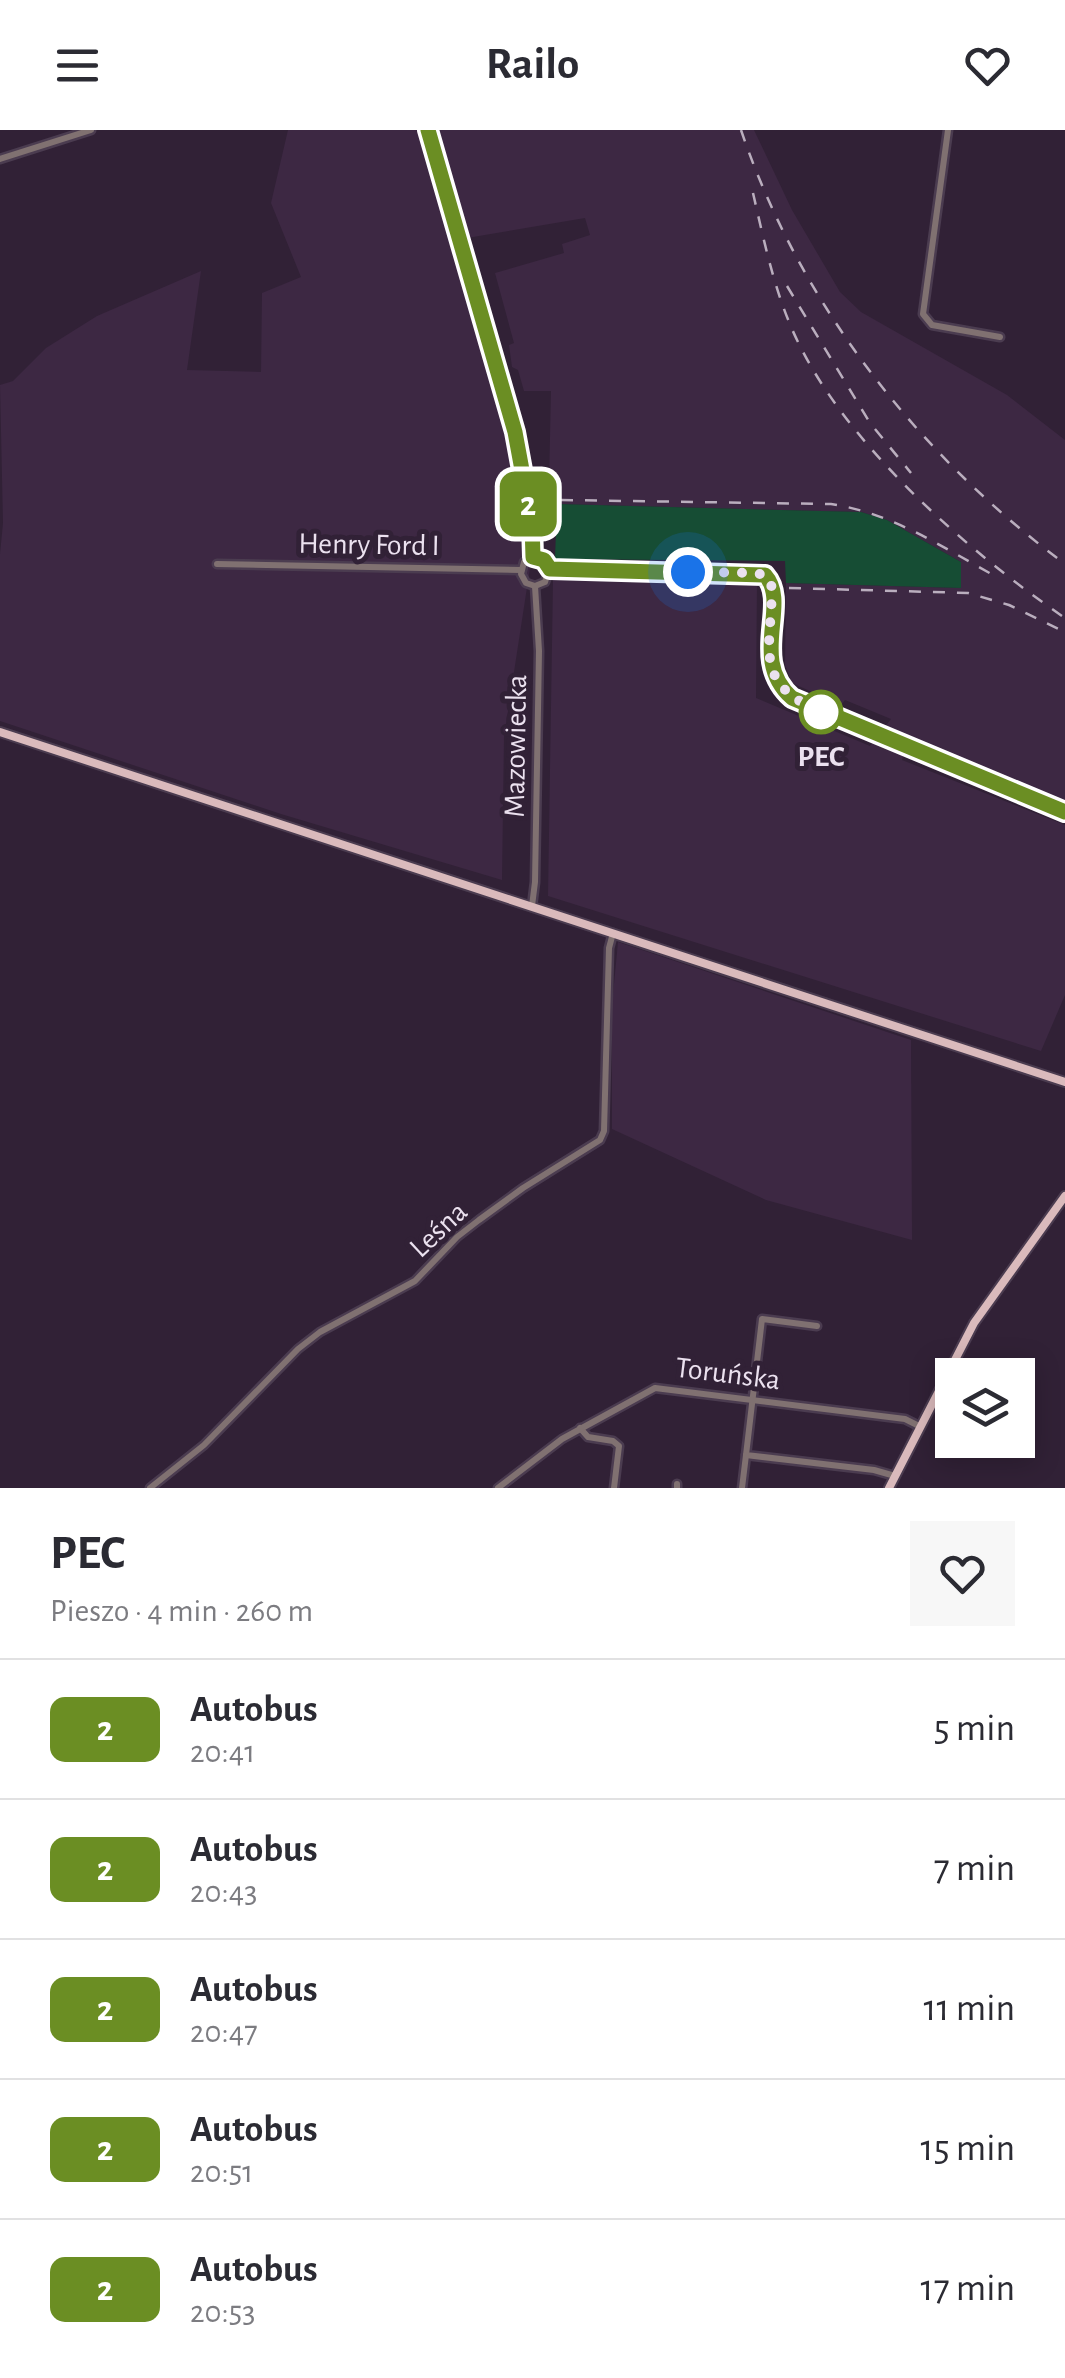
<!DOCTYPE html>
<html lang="pl">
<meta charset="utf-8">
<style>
body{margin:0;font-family:"Alegreya Sans",sans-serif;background:#f7f7f7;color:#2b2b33;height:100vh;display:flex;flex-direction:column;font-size:38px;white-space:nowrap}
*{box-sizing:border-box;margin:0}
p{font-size:32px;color:#7c7c81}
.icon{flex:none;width:55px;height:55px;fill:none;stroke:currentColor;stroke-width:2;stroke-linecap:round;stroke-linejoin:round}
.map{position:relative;height:1358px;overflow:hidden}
.side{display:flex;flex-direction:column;background:#fff;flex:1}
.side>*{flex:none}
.badge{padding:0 20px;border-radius:15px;font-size:35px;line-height:65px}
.buttons{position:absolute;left:935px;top:1228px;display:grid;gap:20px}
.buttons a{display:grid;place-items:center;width:100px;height:100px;border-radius:0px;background:#fff;box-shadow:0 5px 25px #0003;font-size:50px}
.you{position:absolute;width:50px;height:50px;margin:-25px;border:8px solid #fff;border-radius:50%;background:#1a73e8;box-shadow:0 0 0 15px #1a73e833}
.map>.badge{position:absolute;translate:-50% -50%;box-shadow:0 0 0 5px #fff}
.round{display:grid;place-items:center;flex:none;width:105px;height:105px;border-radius:0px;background:#f7f7f7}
.head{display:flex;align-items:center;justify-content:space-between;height:170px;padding:0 50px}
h1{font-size:48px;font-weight:600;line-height:75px}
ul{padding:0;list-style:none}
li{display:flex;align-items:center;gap:30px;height:140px;padding:0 50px;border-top:2px solid #e1e1e2}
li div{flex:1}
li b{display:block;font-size:38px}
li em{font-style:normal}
li .badge{min-width:110px;font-weight:700;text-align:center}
header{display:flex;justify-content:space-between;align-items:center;height:130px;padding:0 50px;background:#fff;font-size:45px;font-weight:600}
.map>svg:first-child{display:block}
</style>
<header><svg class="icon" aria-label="menu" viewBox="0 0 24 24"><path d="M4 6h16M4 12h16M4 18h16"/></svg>Railo<svg class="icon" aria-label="heart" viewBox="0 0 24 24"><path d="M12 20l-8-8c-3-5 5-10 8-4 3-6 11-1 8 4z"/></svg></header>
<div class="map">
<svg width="1065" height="1358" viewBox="0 0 1065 1358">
<rect width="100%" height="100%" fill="#312136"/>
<g fill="#3d2843">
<path d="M 288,0 L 418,0 L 475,190 L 500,281 L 532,425 L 504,607 L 502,750 L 281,684 L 0,591 L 0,424 L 3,393 L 0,255 L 13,251 L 46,218 L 97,186 L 201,141 L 187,240 L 261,242 L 262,163 L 301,147 L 271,73 Z"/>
<path d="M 438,0 L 754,0 L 792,80 L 840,162 L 861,182 L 1007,265 L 1065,310 L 1065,674 L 909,605 L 902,630 L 1065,695 L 1065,865 L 1041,921 L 548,766 L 553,450 L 757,452 L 756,568 L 870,616 L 891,589 L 845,570 L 841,575 L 792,553 L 785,535 L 786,453 L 961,458 L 961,432 L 887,390 L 861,382 L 557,374 L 549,353 L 551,261 L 524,261 L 518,240 L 512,237 L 509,215 L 514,213 L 495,143 L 564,123 L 562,114 L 590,105 L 585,88 L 467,108 Z"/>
<path d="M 618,812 L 911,910 L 912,1110 L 766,1070 L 612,999 L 612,875 Z"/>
</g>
<path fill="#164d34" d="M 557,374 L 861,382 L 887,390 L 961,432 L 961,458 L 786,453 L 785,431 L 555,429 Z"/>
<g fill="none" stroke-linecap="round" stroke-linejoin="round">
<defs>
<g id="minor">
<path d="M 428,0 L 515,302 L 531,393 L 533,427"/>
<path d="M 948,0 L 923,184 L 932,195 L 1000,207"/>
<path d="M 0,29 L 91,0"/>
<path d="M 533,427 L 524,432 L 521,444 L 526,453 L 535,456"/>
<path d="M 533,427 L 544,430 L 549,439"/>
<path d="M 217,434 L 521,440"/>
<path d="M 549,439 L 765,445 C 791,473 748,530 792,569 L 1065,682"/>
<path d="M 535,456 L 545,452 L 549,439"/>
<path d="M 532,776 L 535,752 L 539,521 L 535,456"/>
<path d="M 817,1196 L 762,1189 L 746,1325 L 874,1340 L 895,1346"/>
<path d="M 580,1298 L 588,1307 L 613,1311 L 619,1316 L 614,1358"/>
<path d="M 150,1358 L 204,1315 L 298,1219 L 320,1202 L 415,1151 L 457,1107 L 479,1090 L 523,1058 L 600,1010 L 604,1001 L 609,818 L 613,803"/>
<path d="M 498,1358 L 562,1309 L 655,1258 L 905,1289 L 919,1296"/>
<path d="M 677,1358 L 677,1354"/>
<path d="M 742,1358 L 746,1325"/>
</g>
<g id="major">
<path d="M 0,602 L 1065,952"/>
<path d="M 889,1358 L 974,1193 L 1065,1066"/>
</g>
</defs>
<use href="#minor" stroke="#4b3c50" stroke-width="11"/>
<use href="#major" stroke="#4b3c50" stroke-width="12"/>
<use href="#minor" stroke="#807171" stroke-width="6"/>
<use href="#major" stroke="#dababc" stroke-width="8"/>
<g stroke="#baaebe" stroke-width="2.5" stroke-dasharray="12 12" stroke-linecap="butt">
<path d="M 741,0 C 800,174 918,325 1065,434"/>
<path d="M 753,63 C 765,115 776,169 800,216 C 852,320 970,423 1065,488"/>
<path d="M 787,156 L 870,293 L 911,343"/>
<path d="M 561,370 L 831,374 C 892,383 942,417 995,446"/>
<path d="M 789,458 L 968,463 L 1009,475 L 1065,502"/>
</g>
</g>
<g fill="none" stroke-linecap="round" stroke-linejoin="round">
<defs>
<path id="line" d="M 428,0 L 515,302 L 532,394 L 533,427 L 544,430 L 550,439 L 765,445 C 791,474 748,529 792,568 L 1065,682"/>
</defs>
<use href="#line" stroke="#fff" stroke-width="22"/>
<use href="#line" stroke="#6b8e23" stroke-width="15"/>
<path stroke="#ebe1ef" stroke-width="10" stroke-dasharray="0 18" d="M 688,442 L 758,443 L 769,449 L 772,458 C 771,521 753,553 821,582"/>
</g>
<circle fill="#fff" stroke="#6b8e23" stroke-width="5" cx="821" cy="582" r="20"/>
<g text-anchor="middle" stroke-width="10" stroke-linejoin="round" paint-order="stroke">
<g font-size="30" fill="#ebe1ef" stroke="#312136">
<text transform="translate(369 414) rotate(1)" y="10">Henry Ford I</text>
<text transform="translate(515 616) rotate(-89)" y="10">Mazowiecka</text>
<text transform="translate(438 1099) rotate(-43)" y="10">Leśna</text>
<text transform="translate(728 1243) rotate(7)" y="10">Toruńska</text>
</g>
<g font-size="30" font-weight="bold" fill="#ebe1ef" stroke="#312136">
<text x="821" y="636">PEC</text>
</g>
</g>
</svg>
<div class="buttons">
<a><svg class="icon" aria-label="layers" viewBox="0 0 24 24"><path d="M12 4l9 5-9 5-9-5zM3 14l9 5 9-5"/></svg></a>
</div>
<div class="you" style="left:688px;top:442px"></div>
<b class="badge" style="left:528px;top:374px;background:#6b8e23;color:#fff">2</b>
</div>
<section class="side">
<div class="head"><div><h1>PEC</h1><p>Pieszo · 4 min · 260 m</p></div><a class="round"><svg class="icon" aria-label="heart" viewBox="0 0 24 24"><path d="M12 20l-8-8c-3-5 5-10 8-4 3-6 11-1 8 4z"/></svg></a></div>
<ul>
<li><span class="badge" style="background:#6b8e23;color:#fff">2</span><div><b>Autobus</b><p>20:41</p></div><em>5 min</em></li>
<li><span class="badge" style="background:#6b8e23;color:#fff">2</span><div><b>Autobus</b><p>20:43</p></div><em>7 min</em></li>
<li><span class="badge" style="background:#6b8e23;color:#fff">2</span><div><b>Autobus</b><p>20:47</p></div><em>11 min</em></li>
<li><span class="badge" style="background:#6b8e23;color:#fff">2</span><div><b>Autobus</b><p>20:51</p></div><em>15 min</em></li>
<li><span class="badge" style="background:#6b8e23;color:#fff">2</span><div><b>Autobus</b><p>20:53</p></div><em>17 min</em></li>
</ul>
</section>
